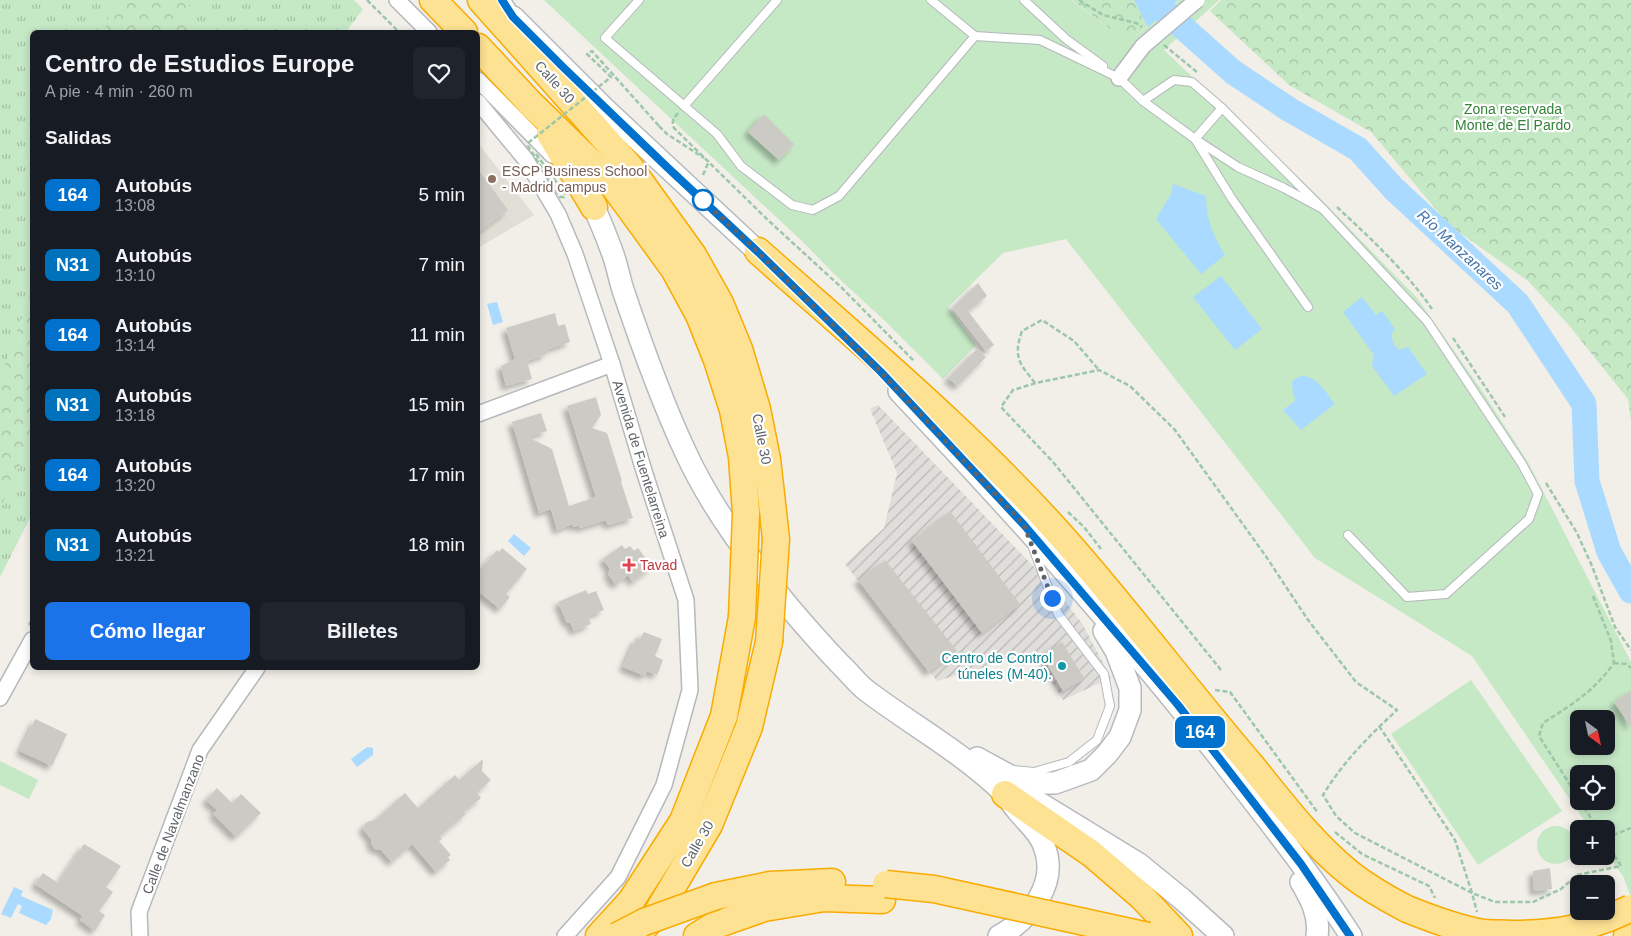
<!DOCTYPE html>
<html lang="es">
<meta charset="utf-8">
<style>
body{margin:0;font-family:Helvetica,sans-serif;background:#20242c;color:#f1f3f6;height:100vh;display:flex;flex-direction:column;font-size:19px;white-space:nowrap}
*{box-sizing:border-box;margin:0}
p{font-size:16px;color:#9ea1a6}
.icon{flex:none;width:28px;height:28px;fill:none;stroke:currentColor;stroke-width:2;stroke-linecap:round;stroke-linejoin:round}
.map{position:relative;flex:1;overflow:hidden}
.side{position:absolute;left:30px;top:30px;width:450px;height:640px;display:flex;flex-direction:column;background:#171b24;border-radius:8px;box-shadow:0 2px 8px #0003}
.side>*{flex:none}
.badge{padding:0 10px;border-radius:8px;font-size:18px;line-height:32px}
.needle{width:32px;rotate:147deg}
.tools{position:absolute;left:1570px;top:710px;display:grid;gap:10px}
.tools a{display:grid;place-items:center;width:45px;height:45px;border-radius:8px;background:#171b24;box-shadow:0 2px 8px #0003;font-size:25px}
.you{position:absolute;width:25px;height:25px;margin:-12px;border:4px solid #fff;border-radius:50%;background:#1a73e8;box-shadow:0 0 0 8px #1a73e833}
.map>.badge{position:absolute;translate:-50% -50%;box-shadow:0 0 0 2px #fff}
h2{padding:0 15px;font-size:19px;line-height:45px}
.round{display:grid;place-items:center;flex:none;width:52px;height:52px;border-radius:8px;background:#20242c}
.overview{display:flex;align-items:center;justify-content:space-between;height:85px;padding:0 15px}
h1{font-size:24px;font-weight:700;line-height:38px}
.primary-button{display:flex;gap:10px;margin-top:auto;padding:10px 15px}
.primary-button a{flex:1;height:58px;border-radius:8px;background:#1a73e8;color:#fff;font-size:20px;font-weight:700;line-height:58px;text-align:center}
.primary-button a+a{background:#20242c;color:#f1f3f6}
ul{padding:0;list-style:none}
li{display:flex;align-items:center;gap:15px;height:70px;padding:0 15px}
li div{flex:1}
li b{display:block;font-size:19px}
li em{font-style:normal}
li .badge{min-width:55px;font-weight:700;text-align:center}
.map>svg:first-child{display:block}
</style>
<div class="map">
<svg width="1631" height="936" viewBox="0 0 1631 936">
<defs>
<pattern id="industrial-furrows" width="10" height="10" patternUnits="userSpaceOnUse" patternTransform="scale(1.25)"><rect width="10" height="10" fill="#e0deda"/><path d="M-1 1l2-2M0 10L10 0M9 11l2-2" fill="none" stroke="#b9b8b5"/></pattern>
<pattern id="grass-tufts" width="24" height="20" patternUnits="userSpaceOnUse" patternTransform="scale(1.25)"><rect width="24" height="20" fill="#c5e8c5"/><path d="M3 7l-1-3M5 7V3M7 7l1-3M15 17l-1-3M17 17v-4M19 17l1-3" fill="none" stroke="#a3c0a4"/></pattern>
<pattern id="forest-crowns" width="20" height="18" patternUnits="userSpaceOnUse" patternTransform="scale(1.25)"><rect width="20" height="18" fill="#c5e8c5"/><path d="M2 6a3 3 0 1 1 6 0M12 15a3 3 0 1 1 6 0" fill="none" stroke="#a3c0a4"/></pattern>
<filter id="shadow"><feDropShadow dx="-4.5" dy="4.5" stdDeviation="2.5" flood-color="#0004"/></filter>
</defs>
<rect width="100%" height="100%" fill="#f1efe8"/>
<path fill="url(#industrial-furrows)" d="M 878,405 L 1060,594 L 1083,625 L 1111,678 L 1063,700 L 1033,653 L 937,681 L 845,564 L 884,528 L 897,473 L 870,409 Z"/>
<path fill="#e1ded6" d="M 478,143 L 534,215 L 478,248 Z"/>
<path fill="url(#grass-tufts)" d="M 0,0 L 354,0 L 363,9 L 346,32 L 32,32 L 32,514 L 0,577 Z"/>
<g fill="url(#forest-crowns)">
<path d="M 112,0 L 182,0 L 191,7 L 185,32 L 105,32 Z"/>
<path d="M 1072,0 L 1177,0 L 1128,43 Z"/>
<path d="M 1221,0 L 1631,0 L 1631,421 L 1628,399 L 1567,323 L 1528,281 L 1449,225 L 1371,132 L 1289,85 L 1210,11 Z"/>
<path d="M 32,289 L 32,444 L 10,483 L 0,511 L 0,378 Z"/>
</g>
<g fill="#c5e8c5" fill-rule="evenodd">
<path d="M 544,0 L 1071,0 L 1128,43 L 1179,0 L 1219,0 L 1164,50 L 1317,195 L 1417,298 L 1483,392 L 1528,462 L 1631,662 L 1631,897 L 1623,876 L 1606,853 L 1606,829 L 1590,829 L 1472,656 L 1315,558 L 1066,239 L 1003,253 L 948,307 L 976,345 L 943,379 L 885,321 L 833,273 L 805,244 ZM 1579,719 L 1606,719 L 1606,746 L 1579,746 ZM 1579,774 L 1606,774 L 1606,801 L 1579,801 Z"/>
<path d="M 1471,680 L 1562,811 L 1478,865 L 1391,734 Z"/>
<path d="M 0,761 L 38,780 L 29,799 L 0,785 Z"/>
<circle cx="1556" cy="845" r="19"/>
</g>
<g fill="#aadaff">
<path d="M 1134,0 L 1178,0 L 1148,27 Z"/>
<path d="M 1173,184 L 1206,196 C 1207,223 1212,232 1225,255 L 1201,274 L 1156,219 L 1171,194 Z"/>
<path d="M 1221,276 L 1262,329 L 1235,350 L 1193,297 Z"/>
<path d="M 1362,297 L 1376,315 L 1382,311 L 1395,329 L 1391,335 L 1394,345 L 1400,350 L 1408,347 L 1427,374 L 1394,396 L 1372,366 L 1374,355 L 1343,312 Z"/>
<path d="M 497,302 L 503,322 L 493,325 L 487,304 Z"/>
<path d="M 1301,376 C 1317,375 1326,393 1335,404 L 1301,430 L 1283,410 L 1296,400 L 1293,395 L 1292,382 L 1295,379 Z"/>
<path d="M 514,534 L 531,548 L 524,556 L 508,541 Z"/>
<path d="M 367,747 L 373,748 L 373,755 L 357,767 L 351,759 Z"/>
<path d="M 14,887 L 23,891 L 21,896 L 53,910 L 51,919 L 46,925 L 19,913 L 22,906 L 18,904 L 11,918 L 1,914 Z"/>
</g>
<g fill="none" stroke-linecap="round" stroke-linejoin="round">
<path stroke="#aadaff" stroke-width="25" d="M 1156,0 L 1160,7 L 1233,72 L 1290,110 L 1358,149 L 1394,189 L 1518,304 L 1584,404 L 1587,481 L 1609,552 L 1631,591"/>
</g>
<g fill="#cccac5" filter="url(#shadow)">
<path d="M 764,114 L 794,144 L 779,160 L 748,132 Z"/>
<path d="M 478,169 L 508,210 L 478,233 Z"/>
<path d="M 978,283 L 987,296 L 968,311 L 994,345 L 986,351 L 952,308 Z"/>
<path d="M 555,313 L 558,326 L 565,324 L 570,342 L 546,350 L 547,354 L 527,361 L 532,379 L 506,386 L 501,366 L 515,359 L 506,328 Z"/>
<path d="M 977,349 L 986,357 L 958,386 L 948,378 Z"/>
<path d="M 596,397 L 601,415 L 592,428 L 607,433 L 622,481 L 621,482 L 633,518 L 608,525 L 606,520 L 580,528 L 579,525 L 574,527 L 572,524 L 557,530 L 551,509 L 539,513 L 512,422 L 541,413 L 547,431 L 528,437 L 552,449 L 569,506 L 596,497 L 567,406 Z"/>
<path d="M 950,511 L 1020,604 L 982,633 L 912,541 Z"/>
<path d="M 622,545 L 625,549 L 630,546 L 634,551 L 638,548 L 652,567 L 633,582 L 628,575 L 616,585 L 608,574 L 610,569 L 603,559 Z"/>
<path d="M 502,548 L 527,569 L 506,594 L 510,597 L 500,609 L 478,591 L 478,572 L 497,550 L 499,552 Z"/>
<path d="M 885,560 L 957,651 L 929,672 L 858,580 Z"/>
<path d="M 586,590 L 588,594 L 596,591 L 604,610 L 588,616 L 591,624 L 574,631 L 570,622 L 567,623 L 558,602 Z"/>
<path d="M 644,632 L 662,639 L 655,656 L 663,660 L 657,675 L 647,671 L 645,676 L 623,667 L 636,638 L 640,639 Z"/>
<path d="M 1062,642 L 1084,678 L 1063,691 L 1041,654 Z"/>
<path d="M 1631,690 L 1631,727 L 1614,702 Z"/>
<path d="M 35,719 L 67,734 L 52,766 L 20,751 Z"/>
<path d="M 483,759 L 482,771 L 491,780 L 477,793 L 481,798 L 464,812 L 466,814 L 440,836 L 442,839 L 439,841 L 451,855 L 448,857 L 450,860 L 436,872 L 412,844 L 392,862 L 381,850 L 375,849 L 371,844 L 371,839 L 363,829 L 365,824 L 369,821 L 375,820 L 405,793 L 418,808 L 455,775 L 459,780 Z"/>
<path d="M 217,788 L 232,803 L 241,794 L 261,813 L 236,837 L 213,814 L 217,810 L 206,800 Z"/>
<path d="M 84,844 L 121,866 L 106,887 L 113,892 L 99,911 L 105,915 L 95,931 L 80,920 L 83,916 L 35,884 L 43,873 L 58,883 Z"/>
<path d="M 1550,868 L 1552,889 L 1534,891 L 1533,871 Z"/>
</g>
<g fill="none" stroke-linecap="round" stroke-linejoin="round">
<defs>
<g id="lane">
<path d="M 639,0 L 605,38 L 717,134 L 741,166 L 792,205 L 813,210 L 839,196 L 975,36"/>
<path d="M 931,0 L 975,36 L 1040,40 L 1119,78 L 1143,101 L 1195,139 L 1238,167 L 1284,188 L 1323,209 L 1222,108"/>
<path d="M 1024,0 L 1066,39 L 1103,66"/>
<path d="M 1143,101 L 1174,80 L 1192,82 L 1222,108 L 1195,139 L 1232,199 L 1308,307"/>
<path d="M 684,106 L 777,0"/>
<path d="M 1323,209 L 1427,321 L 1522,464 L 1538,494 L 1529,519 L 1446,594 L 1407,597 L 1348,535"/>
<path d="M 1014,770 L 1034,772 L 1069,762 L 1097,740 L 1110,706 L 1104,674 L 1058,614 L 1032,545"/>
</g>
<g id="street">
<path d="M 397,0 L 429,32"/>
<path d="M 502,0 L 513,17"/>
<path d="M 1119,78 L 1143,46"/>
<path d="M 478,80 L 552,155"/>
<path d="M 478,102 L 526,160 L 558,214 L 575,254 L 612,364 L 644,471 L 686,600 L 690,690 L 664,785 L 618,877 L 565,936"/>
<path d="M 478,414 L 612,364"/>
<path d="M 0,698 L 32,640"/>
<path d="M 140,936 L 139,912 L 200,750 L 257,668"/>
</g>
<g id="secondary">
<path d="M 513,17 L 604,108 L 769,262"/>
<path d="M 594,207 C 600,221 606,235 611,249 C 617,263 619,279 624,293 C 642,346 661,400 685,451 C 711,508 750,559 789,607 C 807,628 825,649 844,668 C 852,676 859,685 867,691 C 912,725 963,753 1003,792 C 1009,797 1012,805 1017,810 C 1027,823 1039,831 1044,846 C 1059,883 1030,919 999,936"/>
<path d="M 899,391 C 1012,511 1122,632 1223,762 C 1267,819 1312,875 1351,936"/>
<path d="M 977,758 L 1023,783 L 1055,783 L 1091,770 L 1107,754 L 1120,737 L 1130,710 L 1130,688 L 1116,651 L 1104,631"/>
<path d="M 1028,796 L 1139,864 L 1182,899 L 1223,936"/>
<path d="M 1301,882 C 1311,899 1320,916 1317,936"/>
</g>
<g id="highway">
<path d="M 433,0 L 464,32"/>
<path d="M 481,0 L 629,166 L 693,255 L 720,303 L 739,349 L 757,409 L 767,459 L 776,539"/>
<path d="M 478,47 L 531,104 L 610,181 L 674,269 L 699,315 L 717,360 L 733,410 L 742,457 L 746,513"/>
<path d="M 550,134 L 594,207"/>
<path d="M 758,251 C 866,347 978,440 1073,549 C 1134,619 1190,694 1251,765 C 1281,802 1311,842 1348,872 C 1366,887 1386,898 1407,909"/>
<path d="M 1005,794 L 1092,854 L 1142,897 L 1179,936"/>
<path d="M 716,896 L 770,885 L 832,882"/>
<path d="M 642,930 L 657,913 L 709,825 L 749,727 L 769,642"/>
<path d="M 599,936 L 631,901 L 683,821 L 724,716 L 742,617"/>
<path d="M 697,936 L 713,926 L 764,908 L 824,898 L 882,900"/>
<path d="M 1627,936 L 1631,933"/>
</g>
</defs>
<use href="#lane" stroke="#b5b8bc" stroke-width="10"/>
<use href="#street" stroke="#b5b8bc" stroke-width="18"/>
<use href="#secondary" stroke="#b6babf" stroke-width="24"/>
<use href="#highway" stroke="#f9ab00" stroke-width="29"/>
<g stroke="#9cc7a9" stroke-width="2.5" stroke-dasharray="5 2.5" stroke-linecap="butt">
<path d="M 367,0 L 399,32"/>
<path d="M 1079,0 L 1103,15 L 1136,23 L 1142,27"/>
<path d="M 1164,45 L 1198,73"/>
<path d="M 678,113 C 674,118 671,121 674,128 L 770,222 L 842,288 L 914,361"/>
<path d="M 659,126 L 667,134 L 704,158"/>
<path d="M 703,175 L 709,161"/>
<path d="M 1337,207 C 1371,239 1406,271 1432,309"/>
<path d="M 1453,338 L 1505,417"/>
<path d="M 1035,383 C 1019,363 1013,357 1022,331 L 1042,320 L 1074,341 L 1099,370"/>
<path d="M 1546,483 L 1577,533 L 1592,566 L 1615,627 L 1631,650"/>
<path d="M 1068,512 L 1084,527 L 1101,549"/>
<path d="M 29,625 L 32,620"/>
<path d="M 1614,663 L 1626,664 L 1631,668"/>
<path d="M 1221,670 L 1053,462 L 1001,407 L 1013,390 L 1036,383 L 1099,370 L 1130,386 L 1175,430 L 1265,555 L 1308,620 L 1356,682 L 1397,710 C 1369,736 1343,762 1323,795 L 1336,816 L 1355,833 L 1472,893 L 1477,912"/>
<path d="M 1215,690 L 1230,692 L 1318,813"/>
<path d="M 1379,726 L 1455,840 L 1472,893 L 1495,902 L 1533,902 L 1561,889 L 1577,875 L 1621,866 L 1606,842"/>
<path d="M 1579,799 L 1539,736 L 1543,723 C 1574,703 1592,693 1614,663 L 1611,641 L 1593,596"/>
<path d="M 1580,801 L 1598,829"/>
<path d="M 1335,832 L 1362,854 L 1429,886 L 1435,898"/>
<path d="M 1606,838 L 1631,828"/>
</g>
<use href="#lane" stroke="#fff" stroke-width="8"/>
<use href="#street" stroke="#fff" stroke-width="15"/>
<use href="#secondary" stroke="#fff" stroke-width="21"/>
<use href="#highway" stroke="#fde293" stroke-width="26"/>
<defs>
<path id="street-bridge" d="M 1143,46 L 1197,0"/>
<g id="highway-bridge">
<path d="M 742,617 L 746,513"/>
<path d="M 769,642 L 776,539"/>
<path d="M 886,884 L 934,889 L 1148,936"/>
<path d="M 1407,909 C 1432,919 1458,929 1484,933 C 1493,934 1503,933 1512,934 C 1555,934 1592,928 1631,908"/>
<path d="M 617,936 L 644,922 L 716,896"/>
</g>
</defs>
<use href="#street-bridge" stroke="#b5b8bc" stroke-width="18" stroke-linecap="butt"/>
<use href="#highway-bridge" stroke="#f9ab00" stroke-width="29" stroke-linecap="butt"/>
<path stroke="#9cc7a9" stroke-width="2.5" stroke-dasharray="5 2.5" stroke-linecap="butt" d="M 536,154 L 565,194 L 564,197 L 560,197 L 528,146 L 528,143 L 611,77 L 587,54 L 592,51 L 659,126"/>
<use href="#street-bridge" stroke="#fff" stroke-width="15"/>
<use href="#highway-bridge" stroke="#fde293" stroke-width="26"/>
</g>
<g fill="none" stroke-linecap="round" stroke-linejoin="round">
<defs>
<path id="line" d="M 502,0 L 513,17 L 564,68 L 668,168 L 758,252 L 881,372 L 1024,525 L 1178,705 L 1301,864 L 1350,936"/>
</defs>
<use href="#line" stroke="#fff" stroke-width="11"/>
<use href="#line" stroke="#0072ce" stroke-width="8"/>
<path stroke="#5f6368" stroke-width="5" stroke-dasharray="0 9" d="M 703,200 L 758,252 L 881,372 L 1024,525 L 1052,598"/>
</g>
<circle fill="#8d6e63" stroke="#fff" stroke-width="2" cx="492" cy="179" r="5"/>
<circle fill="#fff" stroke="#0072ce" stroke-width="2.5" cx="703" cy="200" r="10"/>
<path fill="#e0444e" stroke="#fff" stroke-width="2" d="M626.5 557.5h5v5h5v5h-5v5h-5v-5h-5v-5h5z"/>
<circle fill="#0f9aa8" stroke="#fff" stroke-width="2" cx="1062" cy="666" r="5"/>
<g text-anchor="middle" stroke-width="4.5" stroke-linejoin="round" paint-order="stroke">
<g font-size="14" fill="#5f6368" stroke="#fff">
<text transform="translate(555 82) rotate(48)" y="5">Calle 30</text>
<text transform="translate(762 439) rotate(79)" y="5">Calle 30</text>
<text transform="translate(641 459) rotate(73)" y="5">Avenida de Fuentelarreina</text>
<text transform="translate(173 824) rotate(-69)" y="5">Calle de Navalmanzano</text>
<text transform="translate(697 844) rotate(-60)" y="5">Calle 30</text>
</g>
<g font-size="14" fill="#348238" stroke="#fff">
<text x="1513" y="114">Zona reservada<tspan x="1513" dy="16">Monte de El Pardo</tspan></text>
</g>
<g font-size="14" fill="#785e54" stroke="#fff" text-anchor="start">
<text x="502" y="176">ESCP Business School<tspan x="502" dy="16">- Madrid campus</tspan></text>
</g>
<g font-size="14" fill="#be3a42" stroke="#fff" text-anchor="start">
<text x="640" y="570">Tavad</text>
</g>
<g font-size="14" fill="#0d838f" stroke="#fff" text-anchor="end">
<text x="1052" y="663">Centro de Control<tspan x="1052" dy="16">túneles (M-40).</tspan></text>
</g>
<g font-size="15" font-style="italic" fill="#4174aa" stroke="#fff">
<text transform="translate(1460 250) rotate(43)" y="5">Río Manzanares</text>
</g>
</g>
</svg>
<div class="tools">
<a><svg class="needle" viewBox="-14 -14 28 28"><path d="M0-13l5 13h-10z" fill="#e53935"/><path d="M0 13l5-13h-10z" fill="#9ea1a6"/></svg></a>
<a><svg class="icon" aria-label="locate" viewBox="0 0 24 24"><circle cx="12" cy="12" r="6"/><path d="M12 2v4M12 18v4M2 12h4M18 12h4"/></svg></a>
<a>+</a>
<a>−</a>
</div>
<div class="you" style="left:1052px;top:598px"></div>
<b class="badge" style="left:1200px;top:732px;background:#0072ce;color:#fff">164</b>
<section class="side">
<div class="overview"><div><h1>Centro de Estudios Europe</h1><p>A pie · 4 min · 260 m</p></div><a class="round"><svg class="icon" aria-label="heart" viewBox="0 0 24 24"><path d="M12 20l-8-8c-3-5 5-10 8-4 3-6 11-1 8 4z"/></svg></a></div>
<h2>Salidas</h2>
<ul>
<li><span class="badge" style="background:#0072ce;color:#fff">164</span><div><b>Autobús</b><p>13:08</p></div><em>5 min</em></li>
<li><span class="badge" style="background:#0072bc;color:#fff">N31</span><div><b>Autobús</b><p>13:10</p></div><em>7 min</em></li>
<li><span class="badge" style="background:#0072ce;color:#fff">164</span><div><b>Autobús</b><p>13:14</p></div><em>11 min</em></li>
<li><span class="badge" style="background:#0072bc;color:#fff">N31</span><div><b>Autobús</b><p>13:18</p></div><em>15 min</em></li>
<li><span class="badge" style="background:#0072ce;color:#fff">164</span><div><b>Autobús</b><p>13:20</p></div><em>17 min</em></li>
<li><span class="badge" style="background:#0072bc;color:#fff">N31</span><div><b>Autobús</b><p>13:21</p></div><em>18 min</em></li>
</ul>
<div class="primary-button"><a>Cómo llegar</a><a>Billetes</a></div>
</section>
</div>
